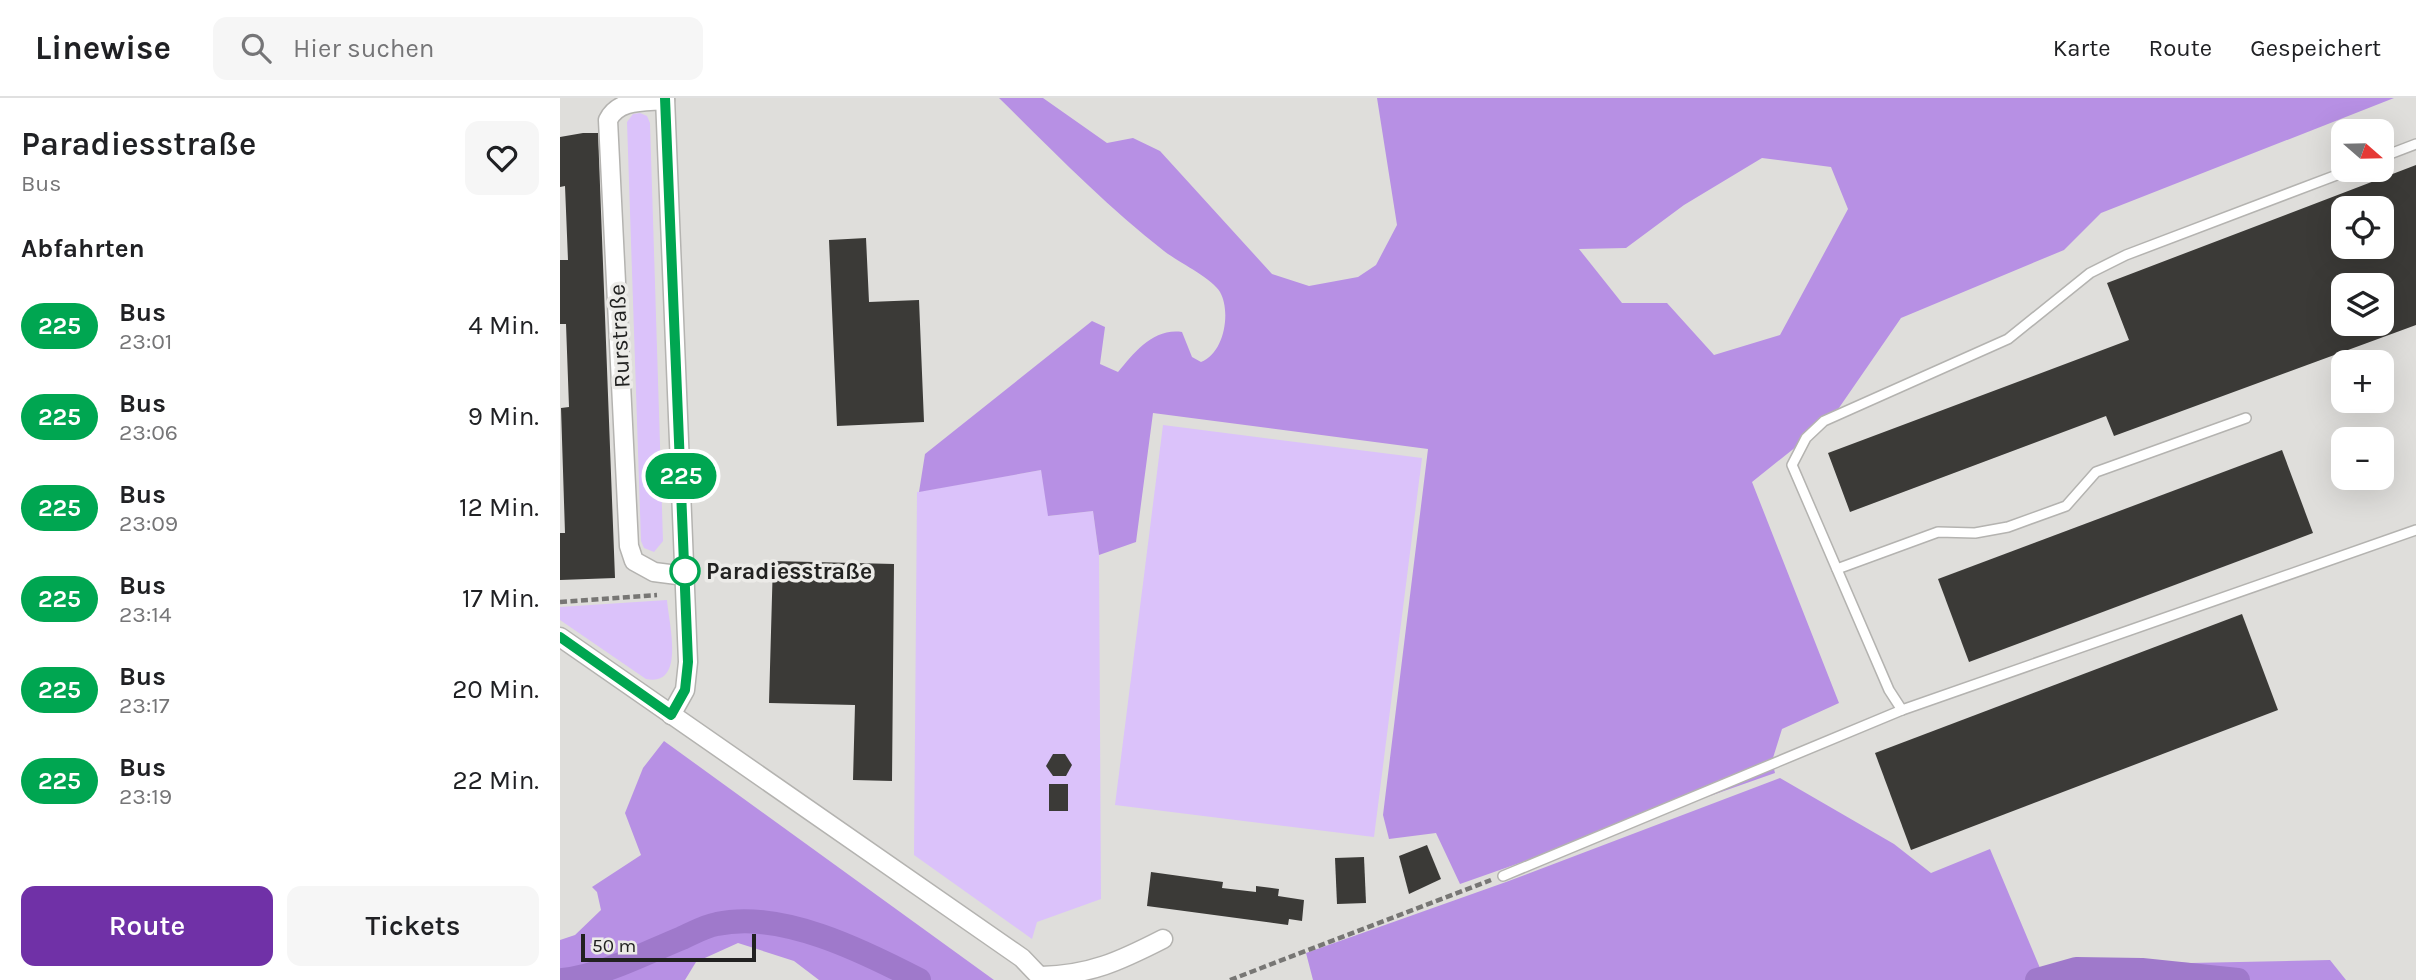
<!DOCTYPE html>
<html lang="de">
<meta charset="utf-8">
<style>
body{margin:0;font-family:Karla,sans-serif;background:#f6f6f6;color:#202124;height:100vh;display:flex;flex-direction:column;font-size:26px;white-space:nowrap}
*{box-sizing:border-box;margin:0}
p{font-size:23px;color:#757577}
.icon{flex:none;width:38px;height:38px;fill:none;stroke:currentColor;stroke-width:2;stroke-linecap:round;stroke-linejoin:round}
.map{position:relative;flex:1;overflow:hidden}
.drawer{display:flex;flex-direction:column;background:#fff;width:560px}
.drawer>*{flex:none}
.badge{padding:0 14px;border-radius:23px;font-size:24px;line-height:46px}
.needle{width:46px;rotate:110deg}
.tools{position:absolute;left:1771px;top:21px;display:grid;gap:14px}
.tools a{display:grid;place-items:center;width:63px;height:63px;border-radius:14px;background:#fff;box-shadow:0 7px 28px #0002;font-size:35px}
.scale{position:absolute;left:21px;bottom:18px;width:175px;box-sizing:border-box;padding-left:7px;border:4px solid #212120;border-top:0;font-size:19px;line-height:24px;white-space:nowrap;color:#212120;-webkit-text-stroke:5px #ecebe8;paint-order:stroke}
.map>.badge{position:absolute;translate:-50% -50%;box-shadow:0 0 0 4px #fff}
h2{padding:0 21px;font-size:26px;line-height:63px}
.round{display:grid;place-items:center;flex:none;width:74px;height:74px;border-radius:14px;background:#f6f6f6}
.head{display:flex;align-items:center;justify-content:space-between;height:119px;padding:0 21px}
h1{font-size:33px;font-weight:600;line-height:52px}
.cta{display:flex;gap:14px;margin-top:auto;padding:14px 21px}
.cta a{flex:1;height:80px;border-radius:14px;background:#7031a7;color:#fff;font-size:28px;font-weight:600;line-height:80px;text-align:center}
.cta a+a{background:#f6f6f6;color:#202124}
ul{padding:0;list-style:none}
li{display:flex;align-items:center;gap:21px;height:91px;padding:0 21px}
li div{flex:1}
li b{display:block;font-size:26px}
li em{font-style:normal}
li .badge{min-width:77px;font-weight:700;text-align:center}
header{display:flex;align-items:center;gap:42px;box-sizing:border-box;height:98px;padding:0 35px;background:#fff;border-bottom:2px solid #e0e0e0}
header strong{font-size:33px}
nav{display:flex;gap:38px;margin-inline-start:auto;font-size:24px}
.search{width:490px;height:63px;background:#f6f6f6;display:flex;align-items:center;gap:18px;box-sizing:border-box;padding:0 24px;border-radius:14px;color:#757577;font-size:26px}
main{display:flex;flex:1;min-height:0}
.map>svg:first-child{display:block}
</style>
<header>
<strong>Linewise</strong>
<div class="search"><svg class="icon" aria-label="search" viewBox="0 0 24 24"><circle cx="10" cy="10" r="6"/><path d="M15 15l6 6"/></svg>Hier suchen</div>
<nav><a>Karte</a><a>Route</a><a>Gespeichert</a></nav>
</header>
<main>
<section class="drawer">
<div class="head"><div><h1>Paradiesstraße</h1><p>Bus</p></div><a class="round"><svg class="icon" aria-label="heart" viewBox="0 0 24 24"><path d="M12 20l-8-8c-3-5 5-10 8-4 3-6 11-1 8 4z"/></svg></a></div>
<h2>Abfahrten</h2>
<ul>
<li><span class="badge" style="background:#00a651;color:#fff">225</span><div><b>Bus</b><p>23:01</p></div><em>4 Min.</em></li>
<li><span class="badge" style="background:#00a651;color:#fff">225</span><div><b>Bus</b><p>23:06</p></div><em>9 Min.</em></li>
<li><span class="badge" style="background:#00a651;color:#fff">225</span><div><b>Bus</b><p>23:09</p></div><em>12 Min.</em></li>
<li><span class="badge" style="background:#00a651;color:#fff">225</span><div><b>Bus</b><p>23:14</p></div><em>17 Min.</em></li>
<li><span class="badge" style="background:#00a651;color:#fff">225</span><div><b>Bus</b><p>23:17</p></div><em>20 Min.</em></li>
<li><span class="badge" style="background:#00a651;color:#fff">225</span><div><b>Bus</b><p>23:19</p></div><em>22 Min.</em></li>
</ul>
<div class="cta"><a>Route</a><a>Tickets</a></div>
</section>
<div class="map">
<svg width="1856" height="882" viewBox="0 0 1856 882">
<rect width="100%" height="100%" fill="#dfdedb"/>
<g fill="#dbc2fa">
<path d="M 80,15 L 87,18 L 90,25 L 103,443 L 94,454 L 84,450 L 81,443 L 67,24 L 73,16 Z"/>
<path d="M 603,327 L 862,360 L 814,739 L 555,707 Z"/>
<path d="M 481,372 L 489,418 L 533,413 L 539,457 L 541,801 L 477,824 L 472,841 L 354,757 L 357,394 Z"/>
<path d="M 107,502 C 109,527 126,589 86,581 L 0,522 L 0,509 Z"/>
</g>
<g fill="#b790e4" fill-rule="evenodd">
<path d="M 439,0 L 483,0 L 547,45 L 573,40 L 600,53 L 712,176 L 749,188 L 798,179 L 816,167 L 837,127 L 817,0 L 1834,0 L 1541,115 L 1504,152 L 1341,220 L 1272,320 L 1192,384 L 1279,605 L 1222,631 L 1212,663 L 1215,675 L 900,786 L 876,735 L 829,741 L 823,717 L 868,351 L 593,315 L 576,444 L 539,457 L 533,413 L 488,418 L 481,372 L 359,394 L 365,356 L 532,223 L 545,229 L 540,266 L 558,274 C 575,254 593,230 622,234 L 632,259 L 641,264 C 665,255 671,213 660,194 C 652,180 618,164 604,153 C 545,107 492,52 439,0 ZM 1202,60 L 1271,69 L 1288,111 L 1220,237 L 1154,257 L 1107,205 L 1062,205 L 1019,151 L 1066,150 L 1124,107 Z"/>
<path d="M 104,643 L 434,882 L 259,882 L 234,863 L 178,845 L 136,864 L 125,882 L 0,882 L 0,842 L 15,837 L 41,812 L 37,794 L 32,789 L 81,757 L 65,715 L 83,670 Z"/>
<path d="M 1220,680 L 1334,746 L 1371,775 L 1430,751 L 1485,882 L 753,882 L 746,855 L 946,784 Z"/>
<path d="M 1545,861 L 1630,865 L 1770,862 L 1786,882 L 1513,882 Z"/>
</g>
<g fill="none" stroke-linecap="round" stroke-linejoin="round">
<g stroke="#9f79cb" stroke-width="24">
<path d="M 3,882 C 44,877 83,856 122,840 C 133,835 145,828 157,826 C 221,812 303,853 359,882"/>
<path d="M 1477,882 L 1516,871 L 1582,872 L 1678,882"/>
</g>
</g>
<g fill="#3b3a37" fill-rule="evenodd">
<path d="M 23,35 L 38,35 L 55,480 L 0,482 L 0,435 L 5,435 L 1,310 L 9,309 L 6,226 L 0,226 L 0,162 L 8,162 L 5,88 L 0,89 L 0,39 Z"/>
<path d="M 1856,67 L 1856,227 L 1554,338 L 1546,318 L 1290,414 L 1268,355 L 1569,242 L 1547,185 ZM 1783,110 L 1822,110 L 1822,149 L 1783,149 ZM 1783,187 L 1822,187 L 1822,226 L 1783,226 Z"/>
<path d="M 306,140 L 309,204 L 359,202 L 364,324 L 277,328 L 269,142 Z"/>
<path d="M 1722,352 L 1753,435 L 1409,564 L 1378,481 Z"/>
<path d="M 213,463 L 334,466 L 332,683 L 293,682 L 295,607 L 209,605 Z"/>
<path d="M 1682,516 L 1718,612 L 1351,752 L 1315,655 Z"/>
<path d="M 493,656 L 505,656 L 512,667 L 506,678 L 493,678 L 486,668 Z"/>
<rect x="489" y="686" width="19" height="27"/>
<path d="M 867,747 L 881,781 L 849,796 L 839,758 Z"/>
<path d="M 804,759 L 806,805 L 777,806 L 775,760 Z"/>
<path d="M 591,774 L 663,784 L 662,790 L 696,794 L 696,788 L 719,791 L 718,798 L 744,802 L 742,823 L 729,821 L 728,827 L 587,808 Z"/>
</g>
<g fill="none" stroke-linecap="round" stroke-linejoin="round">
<defs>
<g id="service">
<path d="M 1822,59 L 1856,46"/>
<path d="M 1790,72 L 1566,157 L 1530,175 L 1448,241 L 1264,323 L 1246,340 L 1232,367 L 1329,592 L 1342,612 L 1856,432"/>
<path d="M 1277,471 L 1378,434 L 1415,435 L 1448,429 L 1506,408 L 1536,374 L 1686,320"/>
<path d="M 943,778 L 1342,612"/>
</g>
<g id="minor">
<path d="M 105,0 L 128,564 L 125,592 L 111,617"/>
<path d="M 105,2 C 85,4 58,1 48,22 L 69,448 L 74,463 L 94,474 L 125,478"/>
<path d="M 0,539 L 462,860 L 483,882"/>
<path d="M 481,878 C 530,877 560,863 603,841"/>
</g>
</defs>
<use href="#service" stroke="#b4b3b0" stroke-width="12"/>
<use href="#minor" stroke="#b4b3b0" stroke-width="21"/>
<g stroke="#777674" stroke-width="4.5" stroke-dasharray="7 3.5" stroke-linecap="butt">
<path d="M 0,504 L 97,497"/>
<path d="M 670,882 L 931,782"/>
</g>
<use href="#service" stroke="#fff" stroke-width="9"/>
<use href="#minor" stroke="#fff" stroke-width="18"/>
</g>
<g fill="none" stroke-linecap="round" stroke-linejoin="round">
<defs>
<path id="line" d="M 0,539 L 111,617 L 125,592 L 128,564 L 105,0"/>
</defs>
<use href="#line" stroke="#fff" stroke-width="16"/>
<use href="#line" stroke="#00a651" stroke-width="10"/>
</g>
<circle fill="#fff" stroke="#00a651" stroke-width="3.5" cx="125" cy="473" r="14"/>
<g text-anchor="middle" stroke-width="7" stroke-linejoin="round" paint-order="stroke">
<g font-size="23" fill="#212120" stroke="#ecebe8">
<text transform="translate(59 238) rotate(-93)" y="8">Rurstraße</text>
</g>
<g font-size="23" font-weight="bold" fill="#212120" stroke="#ecebe8" text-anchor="start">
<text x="146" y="481">Paradiesstraße</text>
</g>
</g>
</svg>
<div class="tools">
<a><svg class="needle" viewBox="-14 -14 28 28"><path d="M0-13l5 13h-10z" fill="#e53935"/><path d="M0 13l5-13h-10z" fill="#757577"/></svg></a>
<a><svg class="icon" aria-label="locate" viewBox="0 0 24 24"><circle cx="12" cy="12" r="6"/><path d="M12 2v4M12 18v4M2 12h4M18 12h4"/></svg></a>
<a><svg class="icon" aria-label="layers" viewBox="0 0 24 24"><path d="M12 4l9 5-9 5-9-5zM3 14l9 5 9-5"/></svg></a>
<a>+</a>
<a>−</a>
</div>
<div class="scale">50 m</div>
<b class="badge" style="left:121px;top:378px;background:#00a651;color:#fff">225</b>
</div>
</main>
